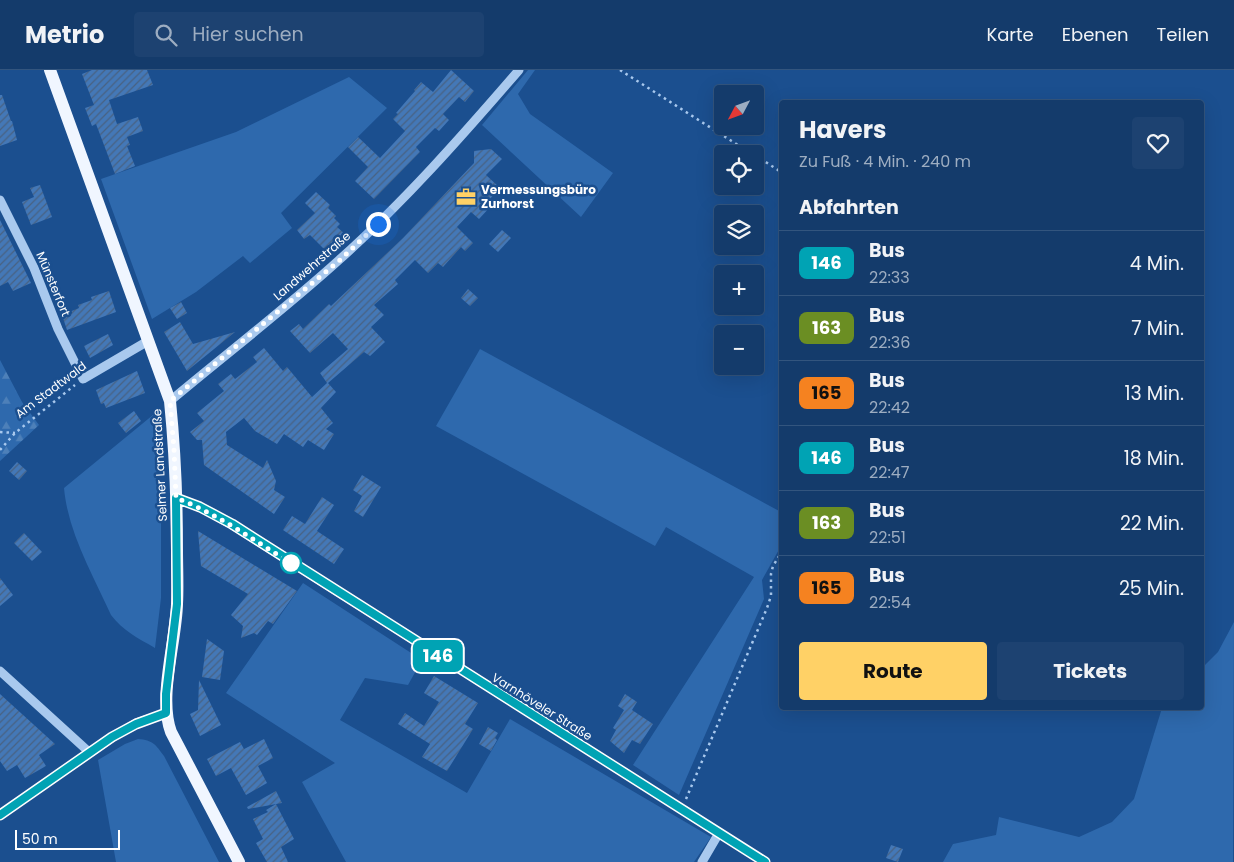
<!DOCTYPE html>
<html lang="de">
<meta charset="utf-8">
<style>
body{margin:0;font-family:Poppins,sans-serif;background:#1d4271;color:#f1f3f6;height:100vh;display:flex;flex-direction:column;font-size:19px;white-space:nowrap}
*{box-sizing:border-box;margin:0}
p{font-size:16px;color:#9dadc1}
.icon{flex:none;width:28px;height:28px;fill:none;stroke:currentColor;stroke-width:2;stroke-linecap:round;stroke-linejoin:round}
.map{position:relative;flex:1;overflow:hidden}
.drawer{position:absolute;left:779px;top:30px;width:425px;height:610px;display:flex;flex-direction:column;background:#143b6b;border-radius:5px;box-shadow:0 5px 20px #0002,0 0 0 1px #33557e}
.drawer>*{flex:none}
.badge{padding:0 10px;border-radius:8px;font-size:18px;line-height:32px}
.needle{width:32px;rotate:229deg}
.tools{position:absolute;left:714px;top:15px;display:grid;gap:10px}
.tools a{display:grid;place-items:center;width:50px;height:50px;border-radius:5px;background:#143b6b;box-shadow:0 5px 20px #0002,0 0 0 1px #33557e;font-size:25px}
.scale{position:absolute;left:15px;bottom:12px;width:105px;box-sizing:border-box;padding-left:5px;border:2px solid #fff;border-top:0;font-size:14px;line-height:18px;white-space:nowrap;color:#fff;-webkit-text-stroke:4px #1b4f8f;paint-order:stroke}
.you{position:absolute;width:25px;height:25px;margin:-12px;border:4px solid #fff;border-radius:50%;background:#1a73e8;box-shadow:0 0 0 8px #1a73e833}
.map>.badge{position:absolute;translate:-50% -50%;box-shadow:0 0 0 2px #fff}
h2{padding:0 20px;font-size:19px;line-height:45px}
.round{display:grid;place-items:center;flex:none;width:52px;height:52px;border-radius:5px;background:#1d4271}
.head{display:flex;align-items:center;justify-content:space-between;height:85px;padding:0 20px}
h1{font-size:24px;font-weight:700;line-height:38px}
.button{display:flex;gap:10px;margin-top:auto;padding:10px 20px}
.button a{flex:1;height:58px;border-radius:5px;background:#ffd166;color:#111;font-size:20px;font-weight:700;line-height:58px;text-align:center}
.button a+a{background:#1d4271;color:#f1f3f6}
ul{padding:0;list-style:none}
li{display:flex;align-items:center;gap:15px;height:65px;padding:0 20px;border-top:1px solid #33557e}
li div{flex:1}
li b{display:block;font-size:19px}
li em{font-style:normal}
li .badge{min-width:55px;font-weight:700;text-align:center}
header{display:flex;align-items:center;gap:30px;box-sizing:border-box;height:70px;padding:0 25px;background:#143b6b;border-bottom:1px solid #33557e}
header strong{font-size:24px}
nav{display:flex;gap:28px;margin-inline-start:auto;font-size:18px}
.search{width:350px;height:45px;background:#1d4271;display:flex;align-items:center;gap:12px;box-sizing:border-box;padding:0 18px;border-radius:5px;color:#9dadc1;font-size:19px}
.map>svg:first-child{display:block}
</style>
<header>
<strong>Metrio</strong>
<div class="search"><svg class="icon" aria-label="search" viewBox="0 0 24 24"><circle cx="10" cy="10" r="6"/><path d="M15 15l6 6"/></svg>Hier suchen</div>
<nav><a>Karte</a><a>Ebenen</a><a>Teilen</a></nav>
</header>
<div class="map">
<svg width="1234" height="792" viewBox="0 0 1234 792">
<defs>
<pattern id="forest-firs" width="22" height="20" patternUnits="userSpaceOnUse" patternTransform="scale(1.25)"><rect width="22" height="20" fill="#2e69ad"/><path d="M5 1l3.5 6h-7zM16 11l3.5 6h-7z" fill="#4d80b9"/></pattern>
<pattern id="building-hatch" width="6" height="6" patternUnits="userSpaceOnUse" patternTransform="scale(1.25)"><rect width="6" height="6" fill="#4478b7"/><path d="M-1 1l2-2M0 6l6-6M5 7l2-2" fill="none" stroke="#486282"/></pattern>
</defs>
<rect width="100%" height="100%" fill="#1b4f8f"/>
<g fill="#2e69ad">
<path d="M 528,0 L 535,0 L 518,24 L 530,44 L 613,103 L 581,147 L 482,55 Z"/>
<path d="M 349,7 L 387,38 L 281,143 L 292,158 L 250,193 L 243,186 L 196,222 L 152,249 L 101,109 L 236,62 Z"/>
<path d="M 480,279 L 781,442 L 781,476 L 762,510 L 764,529 L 679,725 L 633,695 L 754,507 L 666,457 L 655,476 L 436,356 Z"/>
<path d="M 159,340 L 161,428 L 161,528 L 155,578 C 138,568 123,561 111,545 C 93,505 68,463 64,418 Z"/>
<path d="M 303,513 L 422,590 L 408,615 L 365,608 L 340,650 L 467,723 L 510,649 L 711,767 L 694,792 L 346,792 L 302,712 L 335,693 L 226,623 Z"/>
<path d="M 1234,552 L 1233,792 L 943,792 L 953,774 L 996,765 L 999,747 L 1079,767 L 1112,752 L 1134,729 L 1162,638 L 1201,638 L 1201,599 L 1218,582 Z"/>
<path d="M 138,669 C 153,670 156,675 164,686 L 219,792 L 116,792 L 98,690 L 125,674 Z"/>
</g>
<path fill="url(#forest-firs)" d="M 0,290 L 22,332 L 39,355 L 0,391 Z"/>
<g fill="url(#building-hatch)">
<path d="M 92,0 L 147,0 L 153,15 L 109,30 L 117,54 L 138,47 L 143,61 L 127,67 L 130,75 L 127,76 L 135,96 L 115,104 L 96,54 L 92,56 L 85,38 L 94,35 L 82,4 Z"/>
<path d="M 451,0 L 474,21 L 465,32 L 459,27 L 443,44 L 449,50 L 439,61 L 435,58 L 416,77 L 420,82 L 374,129 L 355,111 L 368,97 L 348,77 L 358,67 L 380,88 L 405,61 L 393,49 L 398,44 L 396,43 L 415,21 L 414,20 L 421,12 L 433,22 Z"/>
<path d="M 0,25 L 2,25 L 11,51 L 12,51 L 17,70 L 0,76 Z"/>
<path d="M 491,79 L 502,89 L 486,105 L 500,118 L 487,132 L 491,136 L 479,149 L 471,142 L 457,157 L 473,173 L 465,181 L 461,177 L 443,197 L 438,193 L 428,203 L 415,190 L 395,210 L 398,214 L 374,235 L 384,245 L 371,257 L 385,272 L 370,286 L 364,282 L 328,313 L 336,322 L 321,338 L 333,353 L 326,359 L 334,364 L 324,380 L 308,370 L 303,377 L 284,364 L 277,374 L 255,361 L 244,348 L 226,362 L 227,375 L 263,398 L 267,390 L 276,411 L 274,420 L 285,427 L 274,444 L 204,395 L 202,370 L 197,370 L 190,362 L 204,351 L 197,343 L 224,321 L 218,314 L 231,304 L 235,309 L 257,292 L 253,287 L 264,278 L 283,301 L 287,297 L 312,327 L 327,313 L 320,303 L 348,279 L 333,263 L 310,283 L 290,261 L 299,254 L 303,259 L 329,234 L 331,236 L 403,168 L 474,93 L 474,81 Z"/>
<path d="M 40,115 L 52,147 L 31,155 L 22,132 L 34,127 L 30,118 Z"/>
<path d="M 316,122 L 330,135 L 328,138 L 336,146 L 334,148 L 340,154 L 337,157 L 345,164 L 327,182 L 310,165 L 304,169 L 297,160 L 315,143 L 305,133 Z"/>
<path d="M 0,150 L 31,213 L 13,221 L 8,212 L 0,216 Z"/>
<path d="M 502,160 L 511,168 L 498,182 L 489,174 Z"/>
<path d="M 468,219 L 478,228 L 470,236 L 461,228 Z"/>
<path d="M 109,221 L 116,242 L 67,260 L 62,245 L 79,238 L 78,235 L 92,230 L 91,227 Z"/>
<path d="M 181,232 L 187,243 L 177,249 L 170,238 Z"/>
<path d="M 180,252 L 193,274 L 235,262 L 187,301 L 164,262 Z"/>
<path d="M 108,264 L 113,275 L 90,288 L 84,276 Z"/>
<path d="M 137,301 L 145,323 L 106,338 L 104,333 L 101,334 L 96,320 Z"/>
<path d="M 134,341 L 141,351 L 126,363 L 118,353 Z"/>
<path d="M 17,392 L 27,401 L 19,410 L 9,401 Z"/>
<path d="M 362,405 L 381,417 L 363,447 L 354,441 L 362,426 L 353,420 Z"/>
<path d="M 322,427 L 334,435 L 317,461 L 344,479 L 334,494 L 283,460 L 292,446 L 305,454 Z"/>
<path d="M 198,461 L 297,521 L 273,554 L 268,551 L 257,565 L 254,563 L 241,568 L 243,556 L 231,545 L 248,524 L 201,496 Z"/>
<path d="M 24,463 L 42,482 L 32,491 L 14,473 Z"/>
<path d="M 0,508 L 13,525 L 0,536 Z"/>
<path d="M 207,569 L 224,581 L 220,610 L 202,607 Z"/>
<path d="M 434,606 L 478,633 L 465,654 L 473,659 L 447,701 L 422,687 L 430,674 L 398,654 L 405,643 L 424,656 L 439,632 L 424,623 Z"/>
<path d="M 199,610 L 221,655 L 200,666 L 190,644 L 198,640 Z"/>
<path d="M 0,624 L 55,674 L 39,685 L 46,696 L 25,708 L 17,695 L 7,701 L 0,691 Z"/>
<path d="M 625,624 L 637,632 L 632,640 L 653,654 L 640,674 L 632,670 L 624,683 L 610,671 L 616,660 L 613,658 L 624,640 L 618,636 Z"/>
<path d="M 488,657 L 498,663 L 495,668 L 497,670 L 491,681 L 479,674 Z"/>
<path d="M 264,669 L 273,688 L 258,696 L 267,713 L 246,725 L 231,698 L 216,706 L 207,689 L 240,672 L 244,679 Z"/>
<path d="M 276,721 L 282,733 L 248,739 L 247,737 Z"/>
<path d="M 276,734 L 294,769 L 281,777 L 288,792 L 267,792 L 256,773 L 263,769 L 253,749 L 268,742 L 266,740 Z"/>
<path d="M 891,775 L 903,779 L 898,792 L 886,788 Z"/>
</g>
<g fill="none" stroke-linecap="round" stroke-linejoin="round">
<g stroke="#a9c9ee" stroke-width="2.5" stroke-dasharray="2.5 4" stroke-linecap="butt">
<path d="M 620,0 L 752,84"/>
<path d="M 755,85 L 781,102"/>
<path d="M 0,362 L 15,363"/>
<path d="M 0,380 L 15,363 L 75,315"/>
<path d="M 686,729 L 767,538 L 771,526 L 771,504 L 773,496 L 781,483"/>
</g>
<g stroke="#a9c9ee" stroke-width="9">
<path d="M 0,130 L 34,198 L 58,259 L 83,309 L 148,271"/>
<path d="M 170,331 C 226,284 285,239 339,190 C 404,132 462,66 519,0"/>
<path d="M 177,428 L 200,437 L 232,455 L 765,792"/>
<path d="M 0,601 L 89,682"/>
<path d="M 0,745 L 113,667 L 136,653 L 166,643"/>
<path d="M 702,792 L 719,763"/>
</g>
<path stroke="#f0f6ff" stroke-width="12" d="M 50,0 L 170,331 C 175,381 177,430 177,480 C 177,498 178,516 177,534 C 176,572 158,627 171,662 L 239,792"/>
</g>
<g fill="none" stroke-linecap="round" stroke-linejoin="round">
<defs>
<path id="line" d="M 0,745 L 112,667 L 136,654 L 166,643 L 166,624 L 177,534 L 176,428 L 200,437 L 232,454 L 765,792"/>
</defs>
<use href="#line" stroke="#fff" stroke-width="11"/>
<use href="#line" stroke="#00a3b4" stroke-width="8"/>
<path stroke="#fff" stroke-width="5" stroke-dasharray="0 9" d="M 291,493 C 253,470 218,444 176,428 L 174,379 L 170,331 L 339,191 L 378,154"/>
</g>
<defs>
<symbol id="office-bare" viewBox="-9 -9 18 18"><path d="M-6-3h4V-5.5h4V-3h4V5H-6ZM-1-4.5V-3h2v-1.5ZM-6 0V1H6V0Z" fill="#ffd166" stroke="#1b4f8f" stroke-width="2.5" paint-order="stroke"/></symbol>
</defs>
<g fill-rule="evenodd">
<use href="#office-bare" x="452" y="113" width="28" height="28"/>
</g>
<circle fill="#fff" stroke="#00a3b4" stroke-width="2.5" cx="291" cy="493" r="10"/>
<g text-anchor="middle" stroke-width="5" stroke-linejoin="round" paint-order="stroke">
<g font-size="12" font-weight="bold" fill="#fff" stroke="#1b4f8f" text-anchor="start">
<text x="481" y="124">Vermessungsbüro<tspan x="481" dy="14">Zurhorst</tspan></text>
</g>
<g font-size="12" fill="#fff" stroke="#1b4f8f">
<text transform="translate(312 196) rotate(-41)" y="4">Landwehrstraße</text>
<text transform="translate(53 214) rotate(67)" y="4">Münsterfort</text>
<text transform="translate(51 320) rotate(-37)" y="4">Am Stadtwald</text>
<text transform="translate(160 395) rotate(-93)" y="4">Selmer Landstraße</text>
<text transform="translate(542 637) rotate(32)" y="4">Varnhöveler Straße</text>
</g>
</g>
</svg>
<div class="tools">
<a><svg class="needle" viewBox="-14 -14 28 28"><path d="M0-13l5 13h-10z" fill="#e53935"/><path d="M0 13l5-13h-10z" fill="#9dadc1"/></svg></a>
<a><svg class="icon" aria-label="locate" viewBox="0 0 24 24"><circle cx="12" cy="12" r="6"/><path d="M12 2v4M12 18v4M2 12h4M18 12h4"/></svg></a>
<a><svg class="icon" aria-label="layers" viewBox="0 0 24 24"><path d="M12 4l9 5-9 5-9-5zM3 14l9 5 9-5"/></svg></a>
<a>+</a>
<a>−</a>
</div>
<div class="scale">50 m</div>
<div class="you" style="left:378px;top:154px"></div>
<b class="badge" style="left:438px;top:586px;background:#00a3b4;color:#fff">146</b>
<section class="drawer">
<div class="head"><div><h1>Havers</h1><p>Zu Fuß · 4 Min. · 240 m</p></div><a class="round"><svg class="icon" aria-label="heart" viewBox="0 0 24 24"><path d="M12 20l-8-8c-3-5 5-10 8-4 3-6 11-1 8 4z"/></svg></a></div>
<h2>Abfahrten</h2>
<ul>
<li><span class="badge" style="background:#00a3b4;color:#fff">146</span><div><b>Bus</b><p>22:33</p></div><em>4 Min.</em></li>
<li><span class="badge" style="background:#6b8e23;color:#fff">163</span><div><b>Bus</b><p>22:36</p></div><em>7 Min.</em></li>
<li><span class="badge" style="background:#f58220;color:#111">165</span><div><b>Bus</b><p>22:42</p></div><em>13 Min.</em></li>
<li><span class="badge" style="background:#00a3b4;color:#fff">146</span><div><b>Bus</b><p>22:47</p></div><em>18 Min.</em></li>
<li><span class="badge" style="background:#6b8e23;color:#fff">163</span><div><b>Bus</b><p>22:51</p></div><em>22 Min.</em></li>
<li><span class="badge" style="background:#f58220;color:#111">165</span><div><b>Bus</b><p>22:54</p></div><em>25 Min.</em></li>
</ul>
<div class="button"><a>Route</a><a>Tickets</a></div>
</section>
</div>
